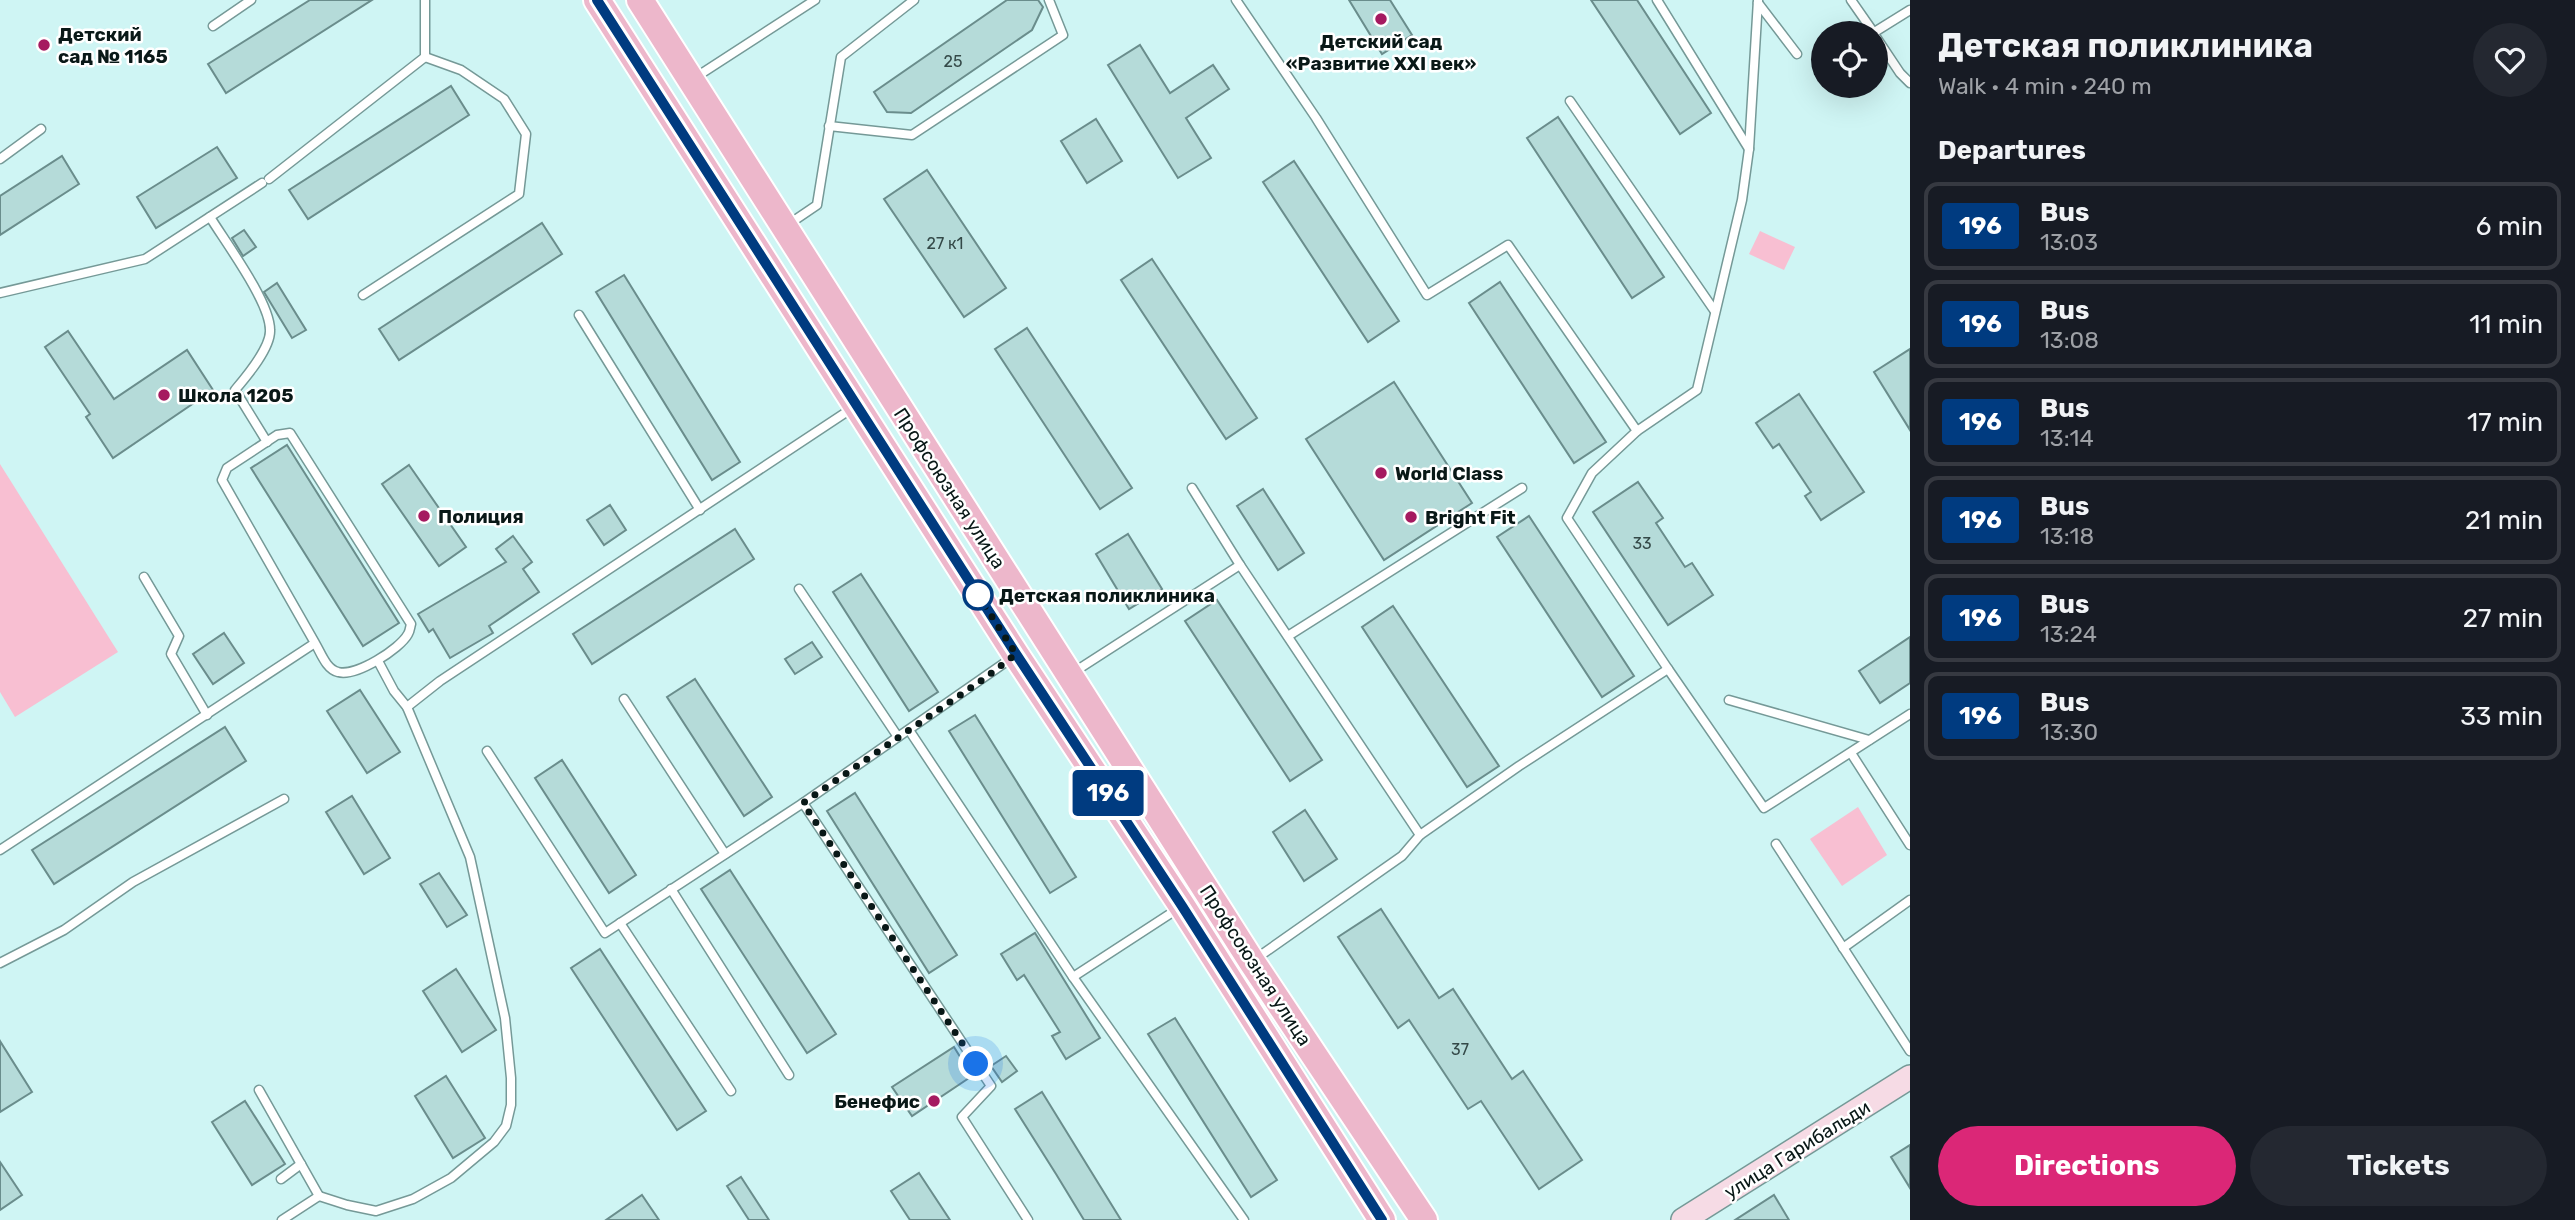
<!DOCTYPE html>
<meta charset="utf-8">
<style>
body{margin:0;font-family:Rubik,sans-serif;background:#242831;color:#f1f3f6;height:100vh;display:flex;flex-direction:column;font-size:26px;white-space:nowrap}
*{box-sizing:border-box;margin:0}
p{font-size:23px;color:#9ea1a6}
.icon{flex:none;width:38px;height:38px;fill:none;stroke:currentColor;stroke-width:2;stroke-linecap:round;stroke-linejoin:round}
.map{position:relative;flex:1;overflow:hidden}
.details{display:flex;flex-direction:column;background:#171b24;width:665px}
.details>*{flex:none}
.badge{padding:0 14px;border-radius:5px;font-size:24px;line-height:46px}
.tools{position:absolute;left:1811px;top:21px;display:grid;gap:14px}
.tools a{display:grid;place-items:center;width:77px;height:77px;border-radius:50%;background:#171b24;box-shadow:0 7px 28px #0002;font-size:35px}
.you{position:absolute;width:35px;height:35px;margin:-18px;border:5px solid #fff;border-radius:50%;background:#1a73e8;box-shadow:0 0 0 10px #1a73e833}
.map>.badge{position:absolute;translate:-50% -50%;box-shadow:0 0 0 4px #fff}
h2{padding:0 28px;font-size:26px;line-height:63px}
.round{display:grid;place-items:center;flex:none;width:74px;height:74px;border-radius:37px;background:#242831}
.summary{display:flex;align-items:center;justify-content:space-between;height:119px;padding:0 28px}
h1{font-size:33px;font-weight:700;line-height:52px}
.primary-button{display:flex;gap:14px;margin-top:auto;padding:14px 28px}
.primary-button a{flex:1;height:80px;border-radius:42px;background:#db2777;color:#fff;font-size:28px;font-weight:700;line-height:80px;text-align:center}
.primary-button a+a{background:#242831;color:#f1f3f6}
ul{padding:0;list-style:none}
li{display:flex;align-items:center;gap:21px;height:88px;margin:0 14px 10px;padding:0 14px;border:4px solid #363941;border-radius:14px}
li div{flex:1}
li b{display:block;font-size:26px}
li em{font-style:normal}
li .badge{min-width:77px;font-weight:700;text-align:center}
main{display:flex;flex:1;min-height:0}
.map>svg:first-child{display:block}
</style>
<main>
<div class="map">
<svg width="1910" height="1220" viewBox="0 0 1910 1220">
<rect width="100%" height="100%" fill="#cff5f4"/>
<g fill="#f8bfd2">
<path d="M 1760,231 L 1795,247 L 1784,270 L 1749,254 Z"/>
<path d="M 0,464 L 118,652 L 15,717 L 0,692 Z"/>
<path d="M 1858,807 L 1887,855 L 1842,886 L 1810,839 Z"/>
</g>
<g fill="#b5dbd9" stroke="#6a8d8c" stroke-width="2">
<path d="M 310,0 L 372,0 L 226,93 L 208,64 Z"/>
<path d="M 1007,0 L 1038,0 L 1043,7 L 1032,30 L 911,113 L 887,112 L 874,92 Z"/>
<path d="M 1349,0 L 1390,0 L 1412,35 L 1382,54 Z"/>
<path d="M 1591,0 L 1637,0 L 1711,113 L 1680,134 Z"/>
<path d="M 1140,45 L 1170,93 L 1213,65 L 1229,89 L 1186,118 L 1211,158 L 1178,178 L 1108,65 Z"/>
<path d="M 451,86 L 469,115 L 308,219 L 289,190 Z"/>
<path d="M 1558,117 L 1664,277 L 1632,298 L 1527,138 Z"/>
<path d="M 1096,119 L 1122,161 L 1087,183 L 1061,141 Z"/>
<path d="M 217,147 L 237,178 L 156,228 L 137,197 Z"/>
<path d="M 62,156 L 79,184 L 0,235 L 0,196 Z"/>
<path d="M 1294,161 L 1399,321 L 1368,342 L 1263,182 Z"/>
<path d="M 927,170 L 1006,288 L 964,317 L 884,199 Z"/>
<path d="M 542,223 L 562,254 L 399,360 L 379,329 Z"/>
<path d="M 244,230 L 256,247 L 243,256 L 232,238 Z"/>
<path d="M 1152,259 L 1257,418 L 1226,439 L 1121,280 Z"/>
<path d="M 624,275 L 740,462 L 712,480 L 596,292 Z"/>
<path d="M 1500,282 L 1606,442 L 1574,463 L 1469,303 Z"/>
<path d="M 277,283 L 306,330 L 292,338 L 264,292 Z"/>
<path d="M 1027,328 L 1132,488 L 1100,509 L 995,349 Z"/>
<path d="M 68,331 L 114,399 L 187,350 L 213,390 L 113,458 L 86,417 L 90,414 L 45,347 Z"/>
<path d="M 1910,349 L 1910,430 L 1874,372 Z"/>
<path d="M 1394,382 L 1472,503 L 1384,560 L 1306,439 Z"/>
<path d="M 1799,394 L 1864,492 L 1821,520 L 1805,496 L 1811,492 L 1779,444 L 1773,448 L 1756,423 Z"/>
<path d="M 287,445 L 399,623 L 363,646 L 251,468 Z"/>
<path d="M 409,465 L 466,547 L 439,566 L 382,484 Z"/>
<path d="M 1638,482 L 1663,518 L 1656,523 L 1685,567 L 1692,563 L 1713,595 L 1668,625 L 1593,512 Z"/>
<path d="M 1263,489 L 1304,553 L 1278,570 L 1237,506 Z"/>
<path d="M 610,505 L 626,530 L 604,545 L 587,520 Z"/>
<path d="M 1529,516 L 1634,676 L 1602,697 L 1497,537 Z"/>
<path d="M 735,529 L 754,559 L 592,664 L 573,634 Z"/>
<path d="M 1128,534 L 1162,589 L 1129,609 L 1096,554 Z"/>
<path d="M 513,536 L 532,562 L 523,569 L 539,592 L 489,626 L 493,633 L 450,658 L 433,629 L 429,632 L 418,614 L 506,562 L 496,549 Z"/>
<path d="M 861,574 L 938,692 L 909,711 L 833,592 Z"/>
<path d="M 1217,600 L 1322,760 L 1290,781 L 1185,621 Z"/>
<path d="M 1393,606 L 1499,766 L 1467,787 L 1362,627 Z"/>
<path d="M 224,633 L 244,663 L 213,684 L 193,654 Z"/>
<path d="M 1910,637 L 1910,683 L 1880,703 L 1859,671 Z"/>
<path d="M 812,642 L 822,657 L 795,674 L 785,659 Z"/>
<path d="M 695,679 L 772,797 L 744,816 L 667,697 Z"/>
<path d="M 360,690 L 400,752 L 367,773 L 327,711 Z"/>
<path d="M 975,715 L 1076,877 L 1050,893 L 949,731 Z"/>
<path d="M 225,727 L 246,761 L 54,884 L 32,850 Z"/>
<path d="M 562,760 L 636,875 L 609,893 L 535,778 Z"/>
<path d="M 855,793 L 957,955 L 929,973 L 827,811 Z"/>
<path d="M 352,796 L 390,858 L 364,874 L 326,812 Z"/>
<path d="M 1305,810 L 1337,859 L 1304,881 L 1273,832 Z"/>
<path d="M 730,870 L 836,1034 L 807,1053 L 701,889 Z"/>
<path d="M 439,873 L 467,915 L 447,927 L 420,884 Z"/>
<path d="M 1381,909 L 1439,998 L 1453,989 L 1512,1079 L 1523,1071 L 1582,1160 L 1539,1189 L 1481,1101 L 1468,1109 L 1409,1020 L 1398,1028 L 1338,937 Z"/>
<path d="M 1035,933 L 1100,1038 L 1066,1059 L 1052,1036 L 1060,1032 L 1024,975 L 1017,980 L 1001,954 Z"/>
<path d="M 600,949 L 706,1111 L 677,1130 L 571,968 Z"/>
<path d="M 456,969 L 496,1030 L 462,1052 L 423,991 Z"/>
<path d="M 1175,1018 L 1277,1180 L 1251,1197 L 1148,1034 Z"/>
<path d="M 0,1041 L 32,1092 L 0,1112 Z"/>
<path d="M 954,1047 L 972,1076 L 912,1116 L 892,1087 Z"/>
<path d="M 1006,1056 L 1017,1071 L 1002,1082 L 991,1066 Z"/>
<path d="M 446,1076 L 485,1138 L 453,1158 L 415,1096 Z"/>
<path d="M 1042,1092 L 1121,1220 L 1084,1220 L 1056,1174 L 1015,1109 Z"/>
<path d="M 245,1101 L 285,1164 L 252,1185 L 212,1122 Z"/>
<path d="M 1910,1145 L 1910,1188 L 1891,1157 Z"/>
<path d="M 0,1162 L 22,1195 L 0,1210 Z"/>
<path d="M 919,1173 L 950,1220 L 910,1220 L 891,1191 Z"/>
<path d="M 741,1177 L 769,1220 L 749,1220 L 727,1186 Z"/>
<path d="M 642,1195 L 659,1220 L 606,1220 Z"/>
<path d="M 1774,1195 L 1789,1220 L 1735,1220 Z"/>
</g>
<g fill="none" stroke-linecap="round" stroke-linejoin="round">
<defs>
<g id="lane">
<path d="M 1236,0 L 1316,118 L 1427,295 L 1508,245 L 1637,431 L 1697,390 L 1742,200 L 1749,149 L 1758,0"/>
<path d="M 1657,0 L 1749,149"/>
<path d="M 1851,0 L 1874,33"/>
<path d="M 1758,3 L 1797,54"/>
<path d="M 213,26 L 251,0"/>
<path d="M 1873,33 L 1910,10"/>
<path d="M 1876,37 L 1900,73 L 1910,83"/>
<path d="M 693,79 L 815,0"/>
<path d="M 1570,101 L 1714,310"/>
<path d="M 829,126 L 912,135 L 1063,35 L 1049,0"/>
<path d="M 0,159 L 41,129"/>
<path d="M 269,179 L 425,57 L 425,0"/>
<path d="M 210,217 C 226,243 270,302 270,330 C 271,348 246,377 235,390 L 267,442"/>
<path d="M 789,224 L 817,205 L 841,57 L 914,0"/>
<path d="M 0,293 L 145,259 L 262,183"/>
<path d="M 363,295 L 519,194 L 526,134 L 504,99 L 461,70 L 425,57"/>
<path d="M 579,315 L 700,510"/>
<path d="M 1637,431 L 1592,473 L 1567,518 L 1668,669"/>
<path d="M 1192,488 L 1240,565"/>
<path d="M 144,577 L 179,636 L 171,654 L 207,715"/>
<path d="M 799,589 L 898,737"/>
<path d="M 1288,636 L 1522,488"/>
<path d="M 1013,657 L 803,803 L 991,1086 L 962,1117 L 1028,1220"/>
<path d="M 1074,672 L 1240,565 L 1420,835"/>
<path d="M 624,699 L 725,854"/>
<path d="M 1729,700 L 1869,740"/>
<path d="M 407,707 L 440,681 L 854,407"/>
<path d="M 909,730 L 1073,977 L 1244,1220"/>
<path d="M 487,751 L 605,933 L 803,803"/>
<path d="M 1851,753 L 1910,845"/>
<path d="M 1776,844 L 1910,1051"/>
<path d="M 0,850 L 315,643 L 222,480 L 227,468 L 277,435 L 290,433 L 411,624 C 410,627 410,631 408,634 C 400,649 356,677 338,672 C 326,669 321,653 315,643"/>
<path d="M 671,889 L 789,1075"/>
<path d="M 620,923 L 731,1091"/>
<path d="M 1843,948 L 1910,900"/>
<path d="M 1254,960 L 1402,856 L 1420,835 L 1519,766 L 1668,669 L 1764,808 L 1910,714"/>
<path d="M 0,963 L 64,930 L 133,882 L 284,799"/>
<path d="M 1073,977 L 1179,908"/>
<path d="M 259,1090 L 319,1196"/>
<path d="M 281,1179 L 301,1164"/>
<path d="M 282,1220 L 319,1196 L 347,1205 L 376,1211 L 413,1199 L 451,1178 L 494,1142 L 506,1126 L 511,1105 L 511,1078 L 505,1018 L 470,857 L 407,707 L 394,691 L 378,661"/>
</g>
<path id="secondary" d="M 1683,1220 L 1910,1077"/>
<g id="primary">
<path d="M 597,0 L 1016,655 L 1182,906 L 1382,1220"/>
<path d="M 640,0 L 1252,962 L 1424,1220"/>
</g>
</defs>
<use href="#lane" stroke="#759997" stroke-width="11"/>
<use href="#secondary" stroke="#759997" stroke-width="26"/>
<use href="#primary" stroke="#fff" stroke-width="30"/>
<use href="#lane" stroke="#fff" stroke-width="8"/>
<use href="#secondary" stroke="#f6dbe5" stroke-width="23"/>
<use href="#primary" stroke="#edb7cb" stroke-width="26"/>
</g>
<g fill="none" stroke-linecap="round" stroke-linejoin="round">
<defs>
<path id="line" d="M 597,0 L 1016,654 L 1182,906 L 1382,1220"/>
</defs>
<use href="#line" stroke="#fff" stroke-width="16"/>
<use href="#line" stroke="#003b80" stroke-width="10"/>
<path stroke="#091817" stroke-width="7" stroke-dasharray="0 12.6" d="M 976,1064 L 803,803 L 985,678 L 1016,654 L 976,592 L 978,595"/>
</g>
<g fill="#a51a60" stroke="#fff" stroke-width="2.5">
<circle cx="1381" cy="19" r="7"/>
<circle cx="44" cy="45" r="7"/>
<circle cx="164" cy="395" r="7"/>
<circle cx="1381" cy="473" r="7"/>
<circle cx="424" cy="516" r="7"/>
<circle cx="1411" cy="517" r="7"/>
<circle cx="934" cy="1101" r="7"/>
</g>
<circle fill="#fff" stroke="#003b80" stroke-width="3.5" cx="978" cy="595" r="14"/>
<g text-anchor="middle" stroke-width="5" stroke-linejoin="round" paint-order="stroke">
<g font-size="16" fill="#344948">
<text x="953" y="67">25</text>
<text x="945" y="249">27 к1</text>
<text x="1642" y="549">33</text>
<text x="1460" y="1055">37</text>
</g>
<g font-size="19" font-weight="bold" fill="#091817" stroke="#fff" text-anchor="start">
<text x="58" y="41">Детский<tspan x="58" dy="22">сад № 1165</tspan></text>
<text x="1381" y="48" text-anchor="middle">Детский сад<tspan x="1381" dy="22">«Развитие XXI век»</tspan></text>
<text x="178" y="402">Школа 1205</text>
<text x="1395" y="480">World Class</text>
<text x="438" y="523">Полиция</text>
<text x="1425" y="524">Bright Fit</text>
<text x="920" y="1108" text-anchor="end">Бенефис</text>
</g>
<g font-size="19" fill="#091817" stroke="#fff">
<text transform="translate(950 488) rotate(57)" y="7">Профсоюзная улица</text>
<text transform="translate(1256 965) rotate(57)" y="7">Профсоюзная улица</text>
<text transform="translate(1797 1149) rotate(-32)" y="7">улица Гарибальди</text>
</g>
<g font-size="19" font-weight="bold" fill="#091817" stroke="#fff" text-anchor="start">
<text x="999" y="602">Детская поликлиника</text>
</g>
</g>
</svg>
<div class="tools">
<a><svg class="icon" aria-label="locate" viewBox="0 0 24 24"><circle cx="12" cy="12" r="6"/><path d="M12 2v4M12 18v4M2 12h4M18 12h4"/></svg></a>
</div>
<div class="you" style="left:976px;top:1064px"></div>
<b class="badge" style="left:1108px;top:793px;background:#003b80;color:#fff">196</b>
</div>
<section class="details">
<div class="summary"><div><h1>Детская поликлиника</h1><p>Walk · 4 min · 240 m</p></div><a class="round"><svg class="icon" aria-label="heart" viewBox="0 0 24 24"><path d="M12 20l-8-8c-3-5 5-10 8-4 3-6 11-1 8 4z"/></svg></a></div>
<h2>Departures</h2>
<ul>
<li><span class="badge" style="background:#003b80;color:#fff">196</span><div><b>Bus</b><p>13:03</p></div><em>6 min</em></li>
<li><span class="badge" style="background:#003b80;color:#fff">196</span><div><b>Bus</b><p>13:08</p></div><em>11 min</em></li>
<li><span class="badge" style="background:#003b80;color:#fff">196</span><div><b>Bus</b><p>13:14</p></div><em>17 min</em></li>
<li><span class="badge" style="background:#003b80;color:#fff">196</span><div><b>Bus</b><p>13:18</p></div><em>21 min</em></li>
<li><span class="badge" style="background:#003b80;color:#fff">196</span><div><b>Bus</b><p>13:24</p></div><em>27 min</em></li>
<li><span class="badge" style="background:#003b80;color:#fff">196</span><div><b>Bus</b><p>13:30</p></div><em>33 min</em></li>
</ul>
<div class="primary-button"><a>Directions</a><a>Tickets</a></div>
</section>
</main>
